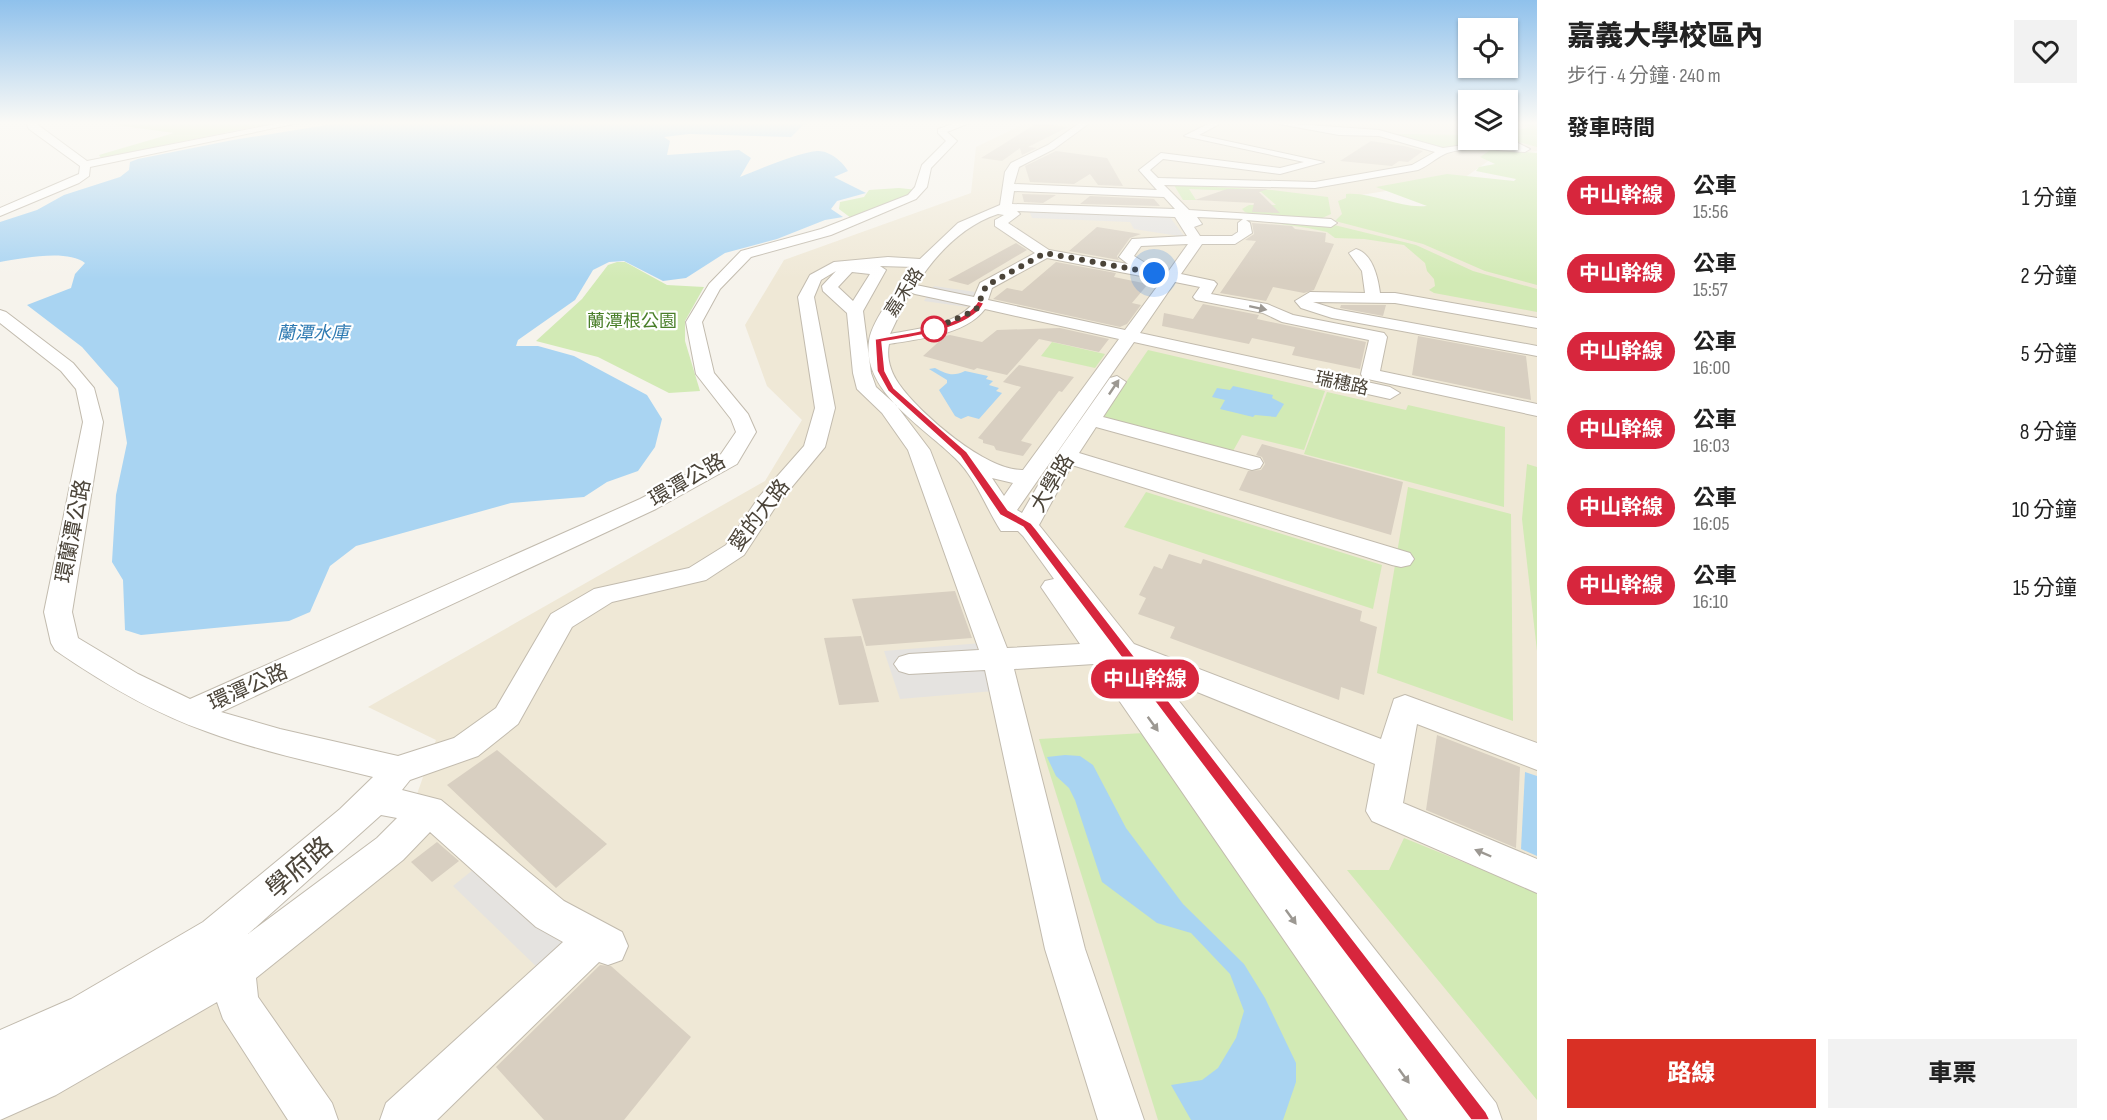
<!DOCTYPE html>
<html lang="zh-TW">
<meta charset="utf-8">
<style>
body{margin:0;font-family:"Sofia Sans Condensed","Noto Sans TC",sans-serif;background:#f2f2f2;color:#222;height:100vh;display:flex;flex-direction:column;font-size:22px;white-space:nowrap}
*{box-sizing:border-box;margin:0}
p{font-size:20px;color:#767676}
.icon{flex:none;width:33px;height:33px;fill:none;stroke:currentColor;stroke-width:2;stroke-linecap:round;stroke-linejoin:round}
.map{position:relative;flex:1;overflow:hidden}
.panel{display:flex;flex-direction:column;background:#fff;width:570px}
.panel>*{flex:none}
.badge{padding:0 12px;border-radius:20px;font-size:21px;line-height:39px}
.controls{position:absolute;left:1458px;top:18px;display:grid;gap:12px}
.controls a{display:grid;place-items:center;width:60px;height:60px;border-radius:0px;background:#fff;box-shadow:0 2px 4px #0004;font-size:30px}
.you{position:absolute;width:30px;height:30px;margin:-15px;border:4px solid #fff;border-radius:50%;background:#1a73e8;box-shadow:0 0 0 9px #1a73e833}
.map>.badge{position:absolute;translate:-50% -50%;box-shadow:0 0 0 3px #fff}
h2{padding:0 30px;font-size:22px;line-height:54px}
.round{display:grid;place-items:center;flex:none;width:63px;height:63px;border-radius:0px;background:#f2f2f2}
.head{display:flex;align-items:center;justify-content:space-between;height:102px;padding:0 30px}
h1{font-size:28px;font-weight:800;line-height:45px}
.button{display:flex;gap:12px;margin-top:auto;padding:12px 30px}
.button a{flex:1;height:69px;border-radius:0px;background:#d93025;color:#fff;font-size:24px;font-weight:800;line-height:69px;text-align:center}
.button a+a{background:#f2f2f2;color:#222}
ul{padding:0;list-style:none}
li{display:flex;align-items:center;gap:18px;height:78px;padding:0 30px}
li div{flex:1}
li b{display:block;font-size:22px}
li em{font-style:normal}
li .badge{min-width:66px;font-weight:700;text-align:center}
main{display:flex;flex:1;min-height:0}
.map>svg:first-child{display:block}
</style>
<main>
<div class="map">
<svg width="1537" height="1120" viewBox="0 0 1537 1120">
<rect width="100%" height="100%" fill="#f6f3ec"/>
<path fill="#efe8d6" d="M 1028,122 L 1468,122 L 1468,140 L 1508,140 L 1508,122 L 1515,122 L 1530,125 L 1537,138 L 1537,151 L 1494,157 L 1464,178 L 1355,196 L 1537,280 L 1537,1120 L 0,1120 L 0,1089 L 156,1010 L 403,834 L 436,740 L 368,707 L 765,481 L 802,420 L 767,386 L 745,325 L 784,260 L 971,193 L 976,147 Z"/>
<g fill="#d2eab5">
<path d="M 128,122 L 278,122 L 101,158 L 99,155 L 174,133 L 116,125 Z"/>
<path d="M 1525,122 L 1537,122 L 1537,147 L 1508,139 L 1510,132 L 1530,127 L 1525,125 Z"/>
<path d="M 1385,134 L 1468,135 L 1468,140 L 1501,140 L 1513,145 L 1442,149 Z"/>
<path d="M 1492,149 L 1537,153 L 1537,285 L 1485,271 L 1423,244 L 1335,221 L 1342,214 L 1338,201 L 1346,198 L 1346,194 C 1374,192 1399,209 1427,206 L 1376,187 L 1447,174 L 1514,181 L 1516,179 L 1476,171 L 1479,167 L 1495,164 L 1480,157 Z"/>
<path d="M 1174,185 L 1272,190 L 1328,197 L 1331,214 L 1320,219 L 1322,222 L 1416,245 L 1473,271 L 1537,289 L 1537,312 L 1434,293 L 1429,290 L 1435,286 L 1434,279 L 1427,271 L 1425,263 L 1404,245 L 1364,239 L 1335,238 L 1327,232 L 1308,228 L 1260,221 L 1262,218 L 1245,212 L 1242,209 L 1249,205 L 1276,205 L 1261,192 L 1189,189 L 1196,200 L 1183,200 Z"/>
<path d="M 899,188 L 918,190 L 909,196 L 851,218 L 839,209 L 840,202 L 864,197 L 869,190 Z"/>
<path d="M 617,262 L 625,262 L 667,285 L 704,287 L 685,321 L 685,341 L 700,391 L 669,393 L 598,357 L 536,341 L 582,299 L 608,265 Z"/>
<path d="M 1052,342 L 1105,354 L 1095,368 L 1041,356 Z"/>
<path d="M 1148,350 L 1325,391 L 1304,450 L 1242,435 L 1233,451 L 1102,417 Z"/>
<path d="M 1327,392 L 1406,410 L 1408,405 L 1505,427 L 1504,507 L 1304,454 Z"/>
<path d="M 1527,464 L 1537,467 L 1537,651 L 1522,519 Z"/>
<path d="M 1408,487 L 1511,514 L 1513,721 L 1377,673 Z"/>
<path d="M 1146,492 L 1382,565 L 1373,609 L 1124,527 Z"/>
<path d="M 1144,733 L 1411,1120 L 1158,1120 L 1039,739 Z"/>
<path d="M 1404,838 L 1537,892 L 1537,1100 L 1347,870 L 1389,870 Z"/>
</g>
<g fill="#e5e3e0">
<path d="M 1029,210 L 1169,216 L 1185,237 L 1134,229 L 1130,222 L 1032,218 Z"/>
<path d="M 934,286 L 976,292 L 967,307 L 924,301 Z"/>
<path d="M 982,643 L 994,691 L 900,699 L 884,651 Z"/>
<path d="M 479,865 L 567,947 L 542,972 L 453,886 Z"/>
</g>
<g fill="#a9d4f2">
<path d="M 345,122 L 812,122 L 803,125 L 791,137 L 689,134 L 664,137 L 670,141 L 667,155 L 739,150 L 751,158 L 740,177 C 760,169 797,153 817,151 C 829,150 843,162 848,171 L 834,177 L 866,193 L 837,201 L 831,209 L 843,217 L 825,220 L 777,239 L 725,253 L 686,278 L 663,281 L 624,261 L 609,262 L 593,270 L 575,300 L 518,340 L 516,346 L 538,346 L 574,356 L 647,395 L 662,419 L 655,447 L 638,471 L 607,482 L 584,497 L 511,503 L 356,546 L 330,566 L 310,612 L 289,621 L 141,635 L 125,630 L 123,580 L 112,562 L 116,495 L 127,443 L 118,388 L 82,347 L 27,305 L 71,288 L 75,274 L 85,263 C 68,249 22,258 0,262 L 0,222 L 37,210 L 64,195 L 120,177 L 129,170 L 130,162 L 138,159 L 233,140 Z"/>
<path d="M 935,368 C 946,374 953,377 965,371 L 988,376 L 986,379 L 993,381 L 989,385 L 999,388 L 996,391 L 1002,393 L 979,419 L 968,416 L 961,419 L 955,416 L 939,390 L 947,383 L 947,380 L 929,369 Z"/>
<path d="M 1233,386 L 1273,395 L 1272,398 L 1284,404 L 1276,417 L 1255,415 L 1253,417 L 1220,409 L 1225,400 L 1212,397 L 1217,388 L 1230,390 Z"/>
<path d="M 1065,755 L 1080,756 L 1093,765 L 1126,828 L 1183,904 L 1244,964 L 1265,998 L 1296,1063 L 1296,1082 L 1283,1120 L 1191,1120 L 1171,1085 L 1202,1080 L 1218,1068 L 1236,1038 L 1244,1011 L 1230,974 L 1191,933 L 1157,923 L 1102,882 L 1075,800 L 1069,788 L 1056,776 L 1047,757 Z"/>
<path d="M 1525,772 L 1537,776 L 1537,856 L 1521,849 Z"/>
</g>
<g fill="#d8cfc1">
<path d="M 1037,123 L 1068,127 L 1028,147 L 1037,148 L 1022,155 L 1020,148 L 1002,161 L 981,158 Z"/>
<path d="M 1371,141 L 1404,146 L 1423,151 L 1408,162 L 1399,161 L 1392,166 L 1340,161 Z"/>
<path d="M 1056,151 L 1107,158 L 1123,186 L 1098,185 L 1090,174 L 1074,184 L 1030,182 L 1025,166 Z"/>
<path d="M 1227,189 L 1268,189 L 1259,192 L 1280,213 L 1252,212 L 1254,203 L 1195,200 Z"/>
<path d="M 1022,194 L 1056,195 L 1043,203 L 1024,202 Z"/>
<path d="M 1090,196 L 1154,199 L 1160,206 L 1080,204 Z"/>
<path d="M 1252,223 L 1292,226 L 1295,229 L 1326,233 L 1325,242 L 1334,244 L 1314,290 L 1304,293 L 1273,287 L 1266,301 L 1220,293 L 1256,241 L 1245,240 L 1254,234 Z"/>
<path d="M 1097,227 L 1141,234 L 1130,238 L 1117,256 L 1119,260 L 1069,251 Z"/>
<path d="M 1016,243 L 1027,250 L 968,285 L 948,280 Z"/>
<path d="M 1056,262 L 1116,273 L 1114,277 L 1148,284 L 1132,303 L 1141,305 L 1127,324 L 1120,327 L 993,299 L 1007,288 L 1022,291 Z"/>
<path d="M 1203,304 L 1259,315 L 1257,319 L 1366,342 L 1360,369 L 1292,355 L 1295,347 L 1252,338 L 1249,344 L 1162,326 L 1164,313 L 1193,319 Z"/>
<path d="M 1341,305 L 1386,305 L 1383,316 L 1340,308 Z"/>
<path d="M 1060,328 L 1109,339 L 1099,352 L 1039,339 L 1007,375 L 977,368 L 974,370 L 923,356 L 945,336 L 950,335 L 982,342 L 997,330 Z"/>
<path d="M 1418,336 L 1526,356 L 1531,400 L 1412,375 Z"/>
<path d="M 1019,365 L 1074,377 L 1062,392 L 1059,391 L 1021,441 L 1032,444 L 1023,456 L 996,450 L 994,446 L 983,443 L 983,440 L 978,438 L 1021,387 L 1003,382 Z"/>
<path d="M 1262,444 L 1403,482 L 1391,535 L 1239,490 L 1248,471 L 1261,470 L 1265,464 L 1262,457 L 1256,455 Z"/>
<path d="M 1169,554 L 1201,564 L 1203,559 L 1362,611 L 1360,621 L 1377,627 L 1364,695 L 1341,687 L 1339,700 L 1170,638 L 1175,627 L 1138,614 L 1146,598 L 1139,595 L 1154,566 L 1162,569 Z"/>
<path d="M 955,591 L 972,638 L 866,646 L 852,599 Z"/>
<path d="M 861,636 L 879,702 L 839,705 L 824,638 Z"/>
<path d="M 1437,735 L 1520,767 L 1516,848 L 1426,810 Z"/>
<path d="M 497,750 L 607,844 L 556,888 L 447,785 Z"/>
<path d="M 437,842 L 459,861 L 432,882 L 411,862 Z"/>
<path d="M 600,965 L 611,966 L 691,1037 L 624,1120 L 544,1120 L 496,1067 Z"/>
</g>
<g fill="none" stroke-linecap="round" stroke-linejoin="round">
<defs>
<g id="minor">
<path d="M 26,122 L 34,122 L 87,161 L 285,122 L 303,122 L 90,167 L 89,176 L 79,183 L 0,216 L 0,208 L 79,174 L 80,166 L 29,129 Z"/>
<path d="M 959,122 L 972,122 L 947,132 L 957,141 L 931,168 L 927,187 L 916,199 L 831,235 L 751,257 L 720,289 L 702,322 L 714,373 L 748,414 L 756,432 L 737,464 L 656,509 L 221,712 L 280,729 L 398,756 L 454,738 L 496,708 L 551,614 L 594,589 L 689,568 L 726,545 L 759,497 L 804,446 L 815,408 L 798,297 L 810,275 L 834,262 L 888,257 L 920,259 L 958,223 L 1000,205 L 1005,172 L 1011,163 L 1048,145 L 1081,122 L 1091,122 L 1054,149 L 1019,167 L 1014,184 L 1157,190 L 1139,170 L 1161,153 L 1280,168 L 1304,162 L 1184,136 L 1212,122 L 1223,122 L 1199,135 L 1324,162 L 1280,174 L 1163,159 L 1150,170 L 1158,178 L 1315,182 L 1412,165 L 1435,152 L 1379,136 L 1339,135 L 1268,122 L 1379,130 L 1443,148 L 1471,144 L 1509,145 L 1500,140 L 1508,138 L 1530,149 L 1525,152 C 1501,151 1470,145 1447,153 C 1437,157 1428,166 1418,170 L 1315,188 L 1164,185 L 1189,210 L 1331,219 L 1337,223 L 1331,227 L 1246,220 L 1250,223 L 1252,233 L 1235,244 L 1202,244 L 1181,274 L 1214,281 L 1217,284 L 1211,294 L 1267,304 L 1293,315 L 1384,333 L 1387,337 L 1380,371 L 1537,404 L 1537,416 L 1363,378 L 1361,374 L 1369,340 L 1282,322 L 1263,313 L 1196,300 L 1193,297 L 1200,287 L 1175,282 L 1140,333 L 1390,387 L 1400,393 L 1390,399 L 1134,342 L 1017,510 L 1022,513 L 1055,456 L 1110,378 L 1117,376 L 1126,382 L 1103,417 L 1260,458 L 1263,463 L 1260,468 L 1252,470 L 1096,427 L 1079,453 L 1410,553 L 1414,559 L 1410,565 L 1401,567 L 1392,565 L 1072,465 L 1039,525 L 1134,644 L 1381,739 L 1394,699 L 1405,695 L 1537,743 L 1537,770 L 1417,724 L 1403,803 L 1537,859 L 1537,893 L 1372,821 L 1366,811 L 1375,764 L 1160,677 L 1496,1103 L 1502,1120 L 1408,1120 L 1094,664 L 1014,669 L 1085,949 L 1144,1120 L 1098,1120 L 1045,949 L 985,670 L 909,674 L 899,671 L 894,664 L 899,657 L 909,654 L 979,650 L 908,450 L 882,413 L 857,389 L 853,373 L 847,313 L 823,291 L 822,286 L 836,271 L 821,280 L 814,297 L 835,408 L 825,447 L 776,506 L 744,555 L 706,580 L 612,602 L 572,627 L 518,724 L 478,756 L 410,780 L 402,790 L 441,800 L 564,901 L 622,932 L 628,946 L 622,960 L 608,965 L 599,962 L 437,1120 L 380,1120 L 386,1103 L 563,942 L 536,927 L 430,832 L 403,860 L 256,978 L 258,997 L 332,1103 L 338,1120 L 288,1120 L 223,1019 L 217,1002 L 56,1095 L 0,1120 L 0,1030 L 71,999 L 203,922 L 340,809 L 373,777 C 318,763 262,752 208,732 C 153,713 103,683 55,650 L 51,643 L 44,612 L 83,422 L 76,389 L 61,371 L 0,323 L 0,310 L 6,312 L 73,363 L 94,388 L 103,422 L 72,612 L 78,638 L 138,674 L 190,699 L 640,499 L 707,464 L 721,454 L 736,432 L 731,419 L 696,374 L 686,322 L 709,284 L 741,251 L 821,229 L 908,195 L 915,187 L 922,165 L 946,141 L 938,133 L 938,129 ZM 1014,191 L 1164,197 L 1175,209 L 1012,204 ZM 1017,211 L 1175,217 L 1187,236 L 1132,239 L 1119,257 L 1128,264 L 1049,250 L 1008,223 L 1020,214 ZM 998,214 L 1004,215 L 995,220 L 995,226 L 1035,253 L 980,283 L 974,297 L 916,285 C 936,254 962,226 998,214 ZM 1197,217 L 1243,219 L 1238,223 L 1238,232 L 1232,236 L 1200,236 L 1194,227 L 1202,224 ZM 1188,244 L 1168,272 L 1155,269 L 1134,256 L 1141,246 ZM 1047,258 L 1162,280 L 1125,330 L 988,300 L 992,288 ZM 880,266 L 914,267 C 900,285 872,319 869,341 C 862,392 924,427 955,458 C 976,478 986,508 1001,531 L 1018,531 L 1023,536 L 1054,579 L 1045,581 L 1041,587 L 1080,644 L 1007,648 L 930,450 L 896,405 L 876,387 L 871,373 L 863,311 L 886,270 ZM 852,272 L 870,274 L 853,301 L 838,287 ZM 910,292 L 915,294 L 971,306 C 951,326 916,329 890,334 ZM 985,309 L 1119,339 L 1023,470 C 986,471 920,414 899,384 C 891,373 886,358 889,344 C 918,339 966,335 985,309 ZM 992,478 L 1013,483 L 1004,496 ZM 381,815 L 397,818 L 377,838 L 248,934 Z"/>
<path d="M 1356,249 C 1373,254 1378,278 1380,293 L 1395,293 L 1537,318 L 1537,328 L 1395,303 L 1313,302 L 1335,309 L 1537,346 L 1537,356 L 1332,318 L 1301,308 L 1295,301 L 1310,292 L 1365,293 L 1362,271 L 1349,253 Z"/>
</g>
</defs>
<use href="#minor" stroke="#c2bbae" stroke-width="2"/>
<use href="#minor" fill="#fff" fill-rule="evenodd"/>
</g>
<defs><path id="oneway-solid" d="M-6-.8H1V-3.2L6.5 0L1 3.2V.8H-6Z" transform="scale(1.5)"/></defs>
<g fill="#9c9892">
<use href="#oneway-solid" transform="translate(1258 308) rotate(12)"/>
<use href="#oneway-solid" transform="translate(1114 387) rotate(-56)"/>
<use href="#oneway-solid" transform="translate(1153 724) rotate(54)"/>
<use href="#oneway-solid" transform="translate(1483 853) rotate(-157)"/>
<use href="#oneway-solid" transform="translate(1291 917) rotate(54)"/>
<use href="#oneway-solid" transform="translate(1404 1076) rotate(54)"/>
</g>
<linearGradient id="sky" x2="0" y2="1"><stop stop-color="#8fc1ec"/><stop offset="0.44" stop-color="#fbfaf6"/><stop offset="1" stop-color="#fbfaf6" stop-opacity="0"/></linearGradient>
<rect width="1537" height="279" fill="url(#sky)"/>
<path fill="#d7263d" stroke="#fff" stroke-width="1.5" d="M 978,301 L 984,303 C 972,329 909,338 882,342 L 885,371 L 894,388 L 967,452 L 1008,510 L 1031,523 L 1036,529 L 1486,1112 L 1490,1120 L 1471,1120 L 1023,527 L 1000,515 L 960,456 L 888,391 L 877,371 L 875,339 C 903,333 962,329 978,301 Z"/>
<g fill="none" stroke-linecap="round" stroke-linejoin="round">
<path stroke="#4b4439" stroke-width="6" stroke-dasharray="0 10.8" d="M 934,329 L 931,330 L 976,310 L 986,286 L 1045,253 L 1154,273"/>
</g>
<circle fill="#fff" stroke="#d7263d" stroke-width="3" cx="934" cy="329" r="12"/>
<g text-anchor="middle" stroke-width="4.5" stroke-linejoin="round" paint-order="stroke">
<g font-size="18" fill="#4b4439" stroke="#fff">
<text transform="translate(904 292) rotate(-57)" y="6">嘉禾路</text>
<text transform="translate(1342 383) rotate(12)" y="6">瑞穗路</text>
</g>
<g font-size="18" fill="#4a7f2a" stroke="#fff">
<text x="632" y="327">蘭潭根公園</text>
</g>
<g font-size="18" font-style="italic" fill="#2e7ab2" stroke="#fff">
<text x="313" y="339">蘭潭水庫</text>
</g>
<g font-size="21" fill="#4b4439" stroke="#fff">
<text transform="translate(687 480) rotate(-30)" y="7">環潭公路</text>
<text transform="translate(1052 483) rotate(-59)" y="7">大學路</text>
<text transform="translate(759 515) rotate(-52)" y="7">愛的大路</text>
<text transform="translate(73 531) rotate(-79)" y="7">環蘭潭公路</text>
<text transform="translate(248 687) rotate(-24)" y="7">環潭公路</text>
</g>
<g font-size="26" fill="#4b4439" stroke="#fff">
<text transform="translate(299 867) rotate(-41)" y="9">學府路</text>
</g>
</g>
</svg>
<div class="controls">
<a><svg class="icon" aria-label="locate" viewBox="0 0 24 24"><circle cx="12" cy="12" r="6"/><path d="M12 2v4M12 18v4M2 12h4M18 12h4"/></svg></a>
<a><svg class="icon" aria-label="layers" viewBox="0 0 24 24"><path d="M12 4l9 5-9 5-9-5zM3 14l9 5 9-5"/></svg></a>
</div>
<div class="you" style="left:1154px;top:273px"></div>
<b class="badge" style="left:1145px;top:679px;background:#d7263d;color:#fff">中山幹線</b>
</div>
<section class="panel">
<div class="head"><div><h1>嘉義大學校區內</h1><p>步行 · 4 分鐘 · 240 m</p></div><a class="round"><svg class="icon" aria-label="heart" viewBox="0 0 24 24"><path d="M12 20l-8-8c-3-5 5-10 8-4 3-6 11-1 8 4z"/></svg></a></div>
<h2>發車時間</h2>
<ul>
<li><span class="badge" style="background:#d7263d;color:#fff">中山幹線</span><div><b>公車</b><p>15:56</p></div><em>1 分鐘</em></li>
<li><span class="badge" style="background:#d7263d;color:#fff">中山幹線</span><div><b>公車</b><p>15:57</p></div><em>2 分鐘</em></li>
<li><span class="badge" style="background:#d7263d;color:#fff">中山幹線</span><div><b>公車</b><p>16:00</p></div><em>5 分鐘</em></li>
<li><span class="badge" style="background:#d7263d;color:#fff">中山幹線</span><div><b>公車</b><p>16:03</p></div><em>8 分鐘</em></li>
<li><span class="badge" style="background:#d7263d;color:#fff">中山幹線</span><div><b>公車</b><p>16:05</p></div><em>10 分鐘</em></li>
<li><span class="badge" style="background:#d7263d;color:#fff">中山幹線</span><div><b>公車</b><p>16:10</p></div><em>15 分鐘</em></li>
</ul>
<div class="button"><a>路線</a><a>車票</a></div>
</section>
</main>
